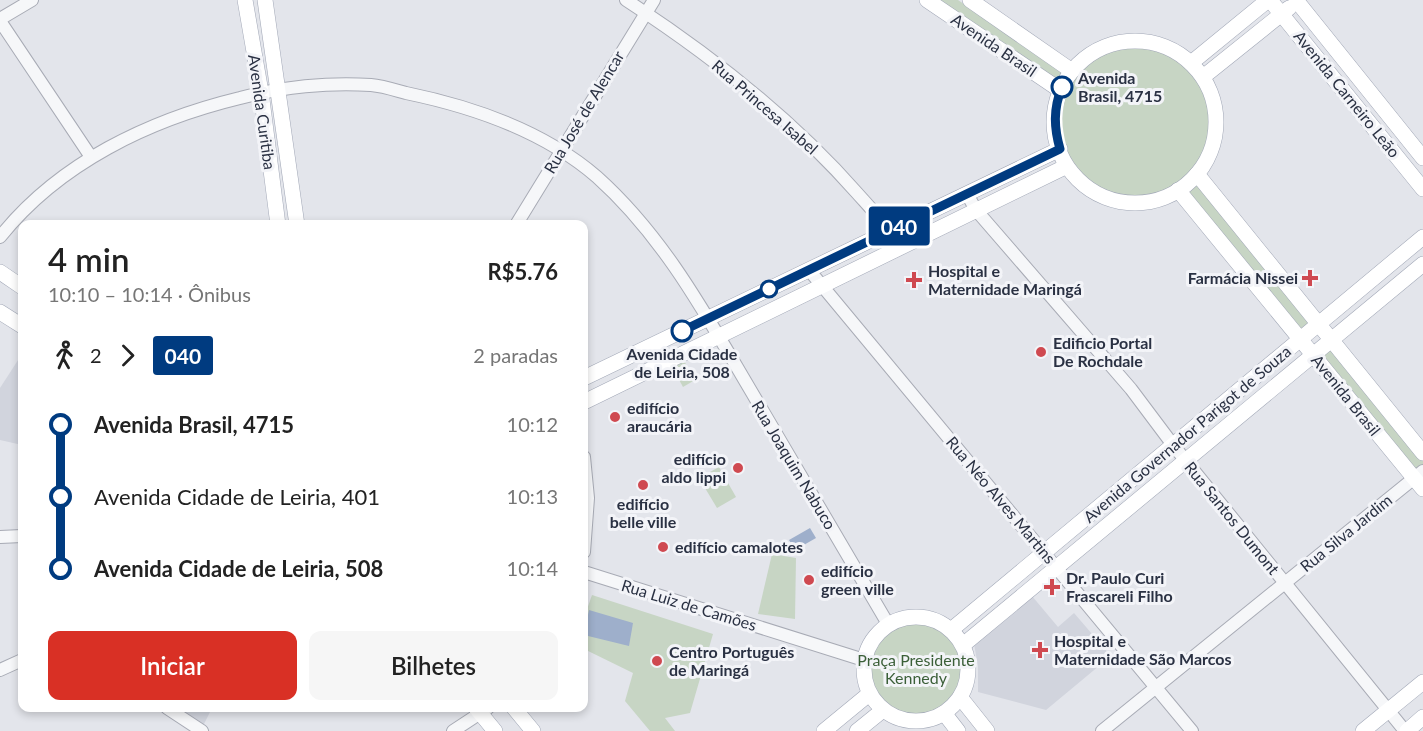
<!DOCTYPE html>
<html lang="pt">
<meta charset="utf-8">
<style>
body{margin:0;font-family:Lato,sans-serif;background:#f6f6f6;color:#222;height:100vh;display:flex;flex-direction:column;font-size:22px;white-space:nowrap}
*{box-sizing:border-box;margin:0}
p{font-size:20px;color:#767676}
.icon{flex:none;width:33px;height:33px;fill:none;stroke:currentColor;stroke-width:2;stroke-linecap:round;stroke-linejoin:round}
.map{position:relative;flex:1;overflow:hidden}
.drawer{position:absolute;left:18px;top:220px;width:570px;height:492px;display:flex;flex-direction:column;background:#fff;border-radius:12px;box-shadow:0 3px 9px #0003}
.drawer>*{flex:none}
.badge{padding:0 12px;border-radius:4px;font-size:21px;line-height:39px}
.map>.badge{position:absolute;translate:-50% -50%;box-shadow:0 0 0 3px #fff}
.legs{display:flex;align-items:center;gap:9px;height:66px;padding:0 30px;font-size:20px}
.legs p{margin-inline-start:auto}
.headline{display:flex;align-items:center;justify-content:space-between;height:102px;padding:0 30px}
h1{font-size:33px;font-weight:600;line-height:45px}
.cta{display:flex;gap:12px;margin-top:auto;padding:12px 30px}
.cta a{flex:1;height:69px;border-radius:12px;background:#d93025;color:#fff;font-size:24px;font-weight:600;line-height:69px;text-align:center}
.cta a+a{background:#f6f6f6;color:#222}
ul{padding:0 30px;list-style:none}
li{display:flex;align-items:center;gap:21px;height:72px;font-size:22px}
li i{display:grid;place-items:center;width:9px;height:100%;margin:0 8px;background:currentColor}
li i::after{content:'';width:15px;height:15px;margin:-8px;border:4px solid;border-radius:50%;background:#fff}
li p{margin-inline-start:auto}
li:first-child i{background:linear-gradient(#0000 50%,currentColor 0)}
li:last-child i{background:linear-gradient(currentColor 50%,#0000 0)}
.map>svg:first-child{display:block}
</style>
<div class="map">
<svg width="1423" height="731" viewBox="0 0 1423 731">
<rect width="100%" height="100%" fill="#e3e5eb"/>
<g fill="#d1d4dd">
<path d="M 22,354 L 22,445 L 0,440 L 0,388 Z"/>
<path d="M 1032,596 L 1058,627 L 1074,613 L 1111,656 L 1046,710 L 978,692 L 978,666 L 974,644 Z"/>
<path d="M 167,708 L 212,708 L 201,730 Z"/>
</g>
<g fill="#c7d5c4">
<path d="M 934,0 L 958,0 L 1068,75 C 1135,0 1262,78 1197,174 L 1314,328 L 1303,337 L 1178,190 C 1140,208 1092,204 1065,167 C 1051,148 1055,112 1060,90 Z"/>
<path d="M 1327,344 L 1423,461 L 1423,481 L 1318,352 Z"/>
<path d="M 683,359 L 695,380 L 683,387 L 671,365 Z"/>
<path d="M 719,467 L 736,497 L 717,508 L 699,478 Z"/>
<path d="M 772,554 L 796,558 L 795,619 L 758,614 Z"/>
<path d="M 592,595 L 713,634 L 690,713 L 665,718 L 675,731 L 650,731 L 625,701 L 633,673 L 584,649 L 584,618 Z"/>
<circle cx="916" cy="669" r="52"/>
</g>
<g fill="#9eafcb">
<path d="M 810,528 L 816,538 L 795,550 L 789,540 Z"/>
<path d="M 589,610 L 633,623 L 629,646 L 584,635 Z"/>
</g>
<g fill="none" stroke-linecap="round" stroke-linejoin="round">
<defs>
<g id="minor">
<path d="M 626,0 C 709,54 791,118 857,193 C 872,210 888,225 896,248"/>
<path d="M 0,19 L 32,0"/>
<path d="M 0,21 L 91,157"/>
<path d="M 967,194 L 976,210 L 1131,389 L 1173,445 L 1405,731"/>
<path d="M 516,225 L 654,0"/>
<path d="M 0,237 C 59,163 149,120 240,98 C 281,87 329,82 371,85 C 383,86 395,90 406,93 C 474,107 544,131 597,177 C 664,237 706,315 751,391 C 796,468 842,546 888,624"/>
<path d="M 809,270 L 1192,731"/>
<path d="M 584,457 L 588,498 L 584,552"/>
<path d="M 0,537 L 22,536"/>
<path d="M 584,572 L 864,660"/>
<path d="M 0,670 L 22,660"/>
<path d="M 167,708 L 202,731"/>
<path d="M 453,731 L 488,708"/>
<path d="M 1102,731 L 1423,471"/>
</g>
<g id="major">
<path d="M 245,0 L 261,92 L 278,225"/>
<path d="M 265,0 L 297,225"/>
<path d="M 927,0 L 1060,90"/>
<path d="M 970,0 L 1072,71"/>
<path d="M 1270,0 L 1423,189"/>
<path d="M 1296,0 L 1423,158"/>
<circle cx="1135" cy="122" r="81"/>
<path d="M 1191,63 L 1268,0"/>
<path d="M 1203,77 L 1289,8"/>
<path d="M 1197,174 L 1423,453"/>
<path d="M 1178,190 L 1423,489"/>
<path d="M 0,272 L 22,287"/>
<path d="M 0,312 L 22,326"/>
<path d="M 584,378 L 1060,149"/>
<path d="M 584,402 L 1065,167"/>
<circle cx="916" cy="669" r="52"/>
<path d="M 951,630 L 1423,237"/>
<path d="M 963,645 L 1423,264"/>
<path d="M 960,697 L 987,731"/>
<path d="M 476,708 L 495,731"/>
<path d="M 514,708 L 533,731"/>
<path d="M 944,713 L 958,731"/>
<path d="M 824,731 L 869,694"/>
<path d="M 857,731 L 883,710"/>
<path d="M 1363,731 L 1423,682"/>
<path d="M 1407,731 L 1423,717"/>
</g>
</defs>
<use href="#minor" stroke="#a8abb5" stroke-width="14"/>
<use href="#major" stroke="#a2a8b7" stroke-width="16"/>
<use href="#minor" stroke="#f6f7f9" stroke-width="12"/>
<use href="#major" stroke="#fff" stroke-width="15"/>
</g>
<g fill="none" stroke-linecap="round" stroke-linejoin="round">
<defs>
<path id="line-1" d="M 682,331 L 1060,149 C 1054,128 1053,109 1062,87"/>
</defs>
<use href="#line-1" stroke="#fff" stroke-width="14"/>
<use href="#line-1" stroke="#003b80" stroke-width="9"/>
</g>
<g fill="#fff" stroke="#003b80" stroke-width="3">
<circle cx="1062" cy="87" r="10"/>
<circle cx="769" cy="289" r="8"/>
<circle cx="682" cy="331" r="10"/>
</g>
<g fill="#cf4950" stroke="#f3f4f8" stroke-width="2">
<path d="M1307 269h6v6h6v6h-6v6h-6v-6h-6v-6h6z"/>
<path d="M911 271h6v6h6v6h-6v6h-6v-6h-6v-6h6z"/>
<circle cx="1041" cy="352" r="6"/>
<circle cx="615" cy="417" r="6"/>
<circle cx="738" cy="468" r="6"/>
<circle cx="643" cy="485" r="6"/>
<circle cx="663" cy="547" r="6"/>
<circle cx="809" cy="580" r="6"/>
<path d="M1049 578h6v6h6v6h-6v6h-6v-6h-6v-6h6z"/>
<path d="M1037 641h6v6h6v6h-6v6h-6v-6h-6v-6h6z"/>
<circle cx="657" cy="661" r="6"/>
</g>
<g text-anchor="middle" stroke-width="6" stroke-linejoin="round" paint-order="stroke">
<g font-size="16" fill="#2a3143" stroke="#f3f4f8">
<text transform="translate(994 45) rotate(34)" y="6">Avenida Brasil</text>
<text transform="translate(1347 94) rotate(51)" y="6">Avenida Carneiro Leão</text>
<text transform="translate(765 107) rotate(41)" y="6">Rua Princesa Isabel</text>
<text transform="translate(262 112) rotate(82)" y="6">Avenida Curitiba</text>
<text transform="translate(584 112) rotate(-59)" y="6">Rua José de Alencar</text>
<text transform="translate(1346 395) rotate(51)" y="6">Avenida Brasil</text>
<text transform="translate(1187 434) rotate(-40)" y="6">Avenida Governador Parigot de Souza</text>
<text transform="translate(794 465) rotate(59)" y="6">Rua Joaquim Nabuco</text>
<text transform="translate(1001 500) rotate(50)" y="6">Rua Néo Alves Martins</text>
<text transform="translate(1232 518) rotate(51)" y="6">Rua Santos Dumont</text>
<text transform="translate(1346 533) rotate(-39)" y="6">Rua Silva Jardim</text>
<text transform="translate(689 605) rotate(17)" y="6">Rua Luiz de Camões</text>
</g>
<g font-size="16" font-weight="bold" fill="#2a3143" stroke="#f3f4f8" text-anchor="start">
<text x="1078" y="84">Avenida<tspan x="1078" dy="18">Brasil, 4715</tspan></text>
<text x="682" y="360" text-anchor="middle">Avenida Cidade<tspan x="682" dy="18">de Leiria, 508</tspan></text>
</g>
<g font-size="16" font-weight="bold" fill="#2a3143" stroke="#f3f4f8" text-anchor="start">
<text x="928" y="277">Hospital e<tspan x="928" dy="18">Maternidade Maringá</tspan></text>
<text x="1298" y="284" text-anchor="end">Farmácia Nissei</text>
<text x="1053" y="349">Edificio Portal<tspan x="1053" dy="18">De Rochdale</tspan></text>
<text x="627" y="414">edifício<tspan x="627" dy="18">araucária</tspan></text>
<text x="726" y="465" text-anchor="end">edifício<tspan x="726" dy="18">aldo lippi</tspan></text>
<text x="643" y="510" text-anchor="middle">edifício<tspan x="643" dy="18">belle ville</tspan></text>
<text x="675" y="553">edifício camalotes</text>
<text x="821" y="577">edifício<tspan x="821" dy="18">green ville</tspan></text>
<text x="1066" y="584">Dr. Paulo Curi<tspan x="1066" dy="18">Frascareli Filho</tspan></text>
<text x="1054" y="647">Hospital e<tspan x="1054" dy="18">Maternidade São Marcos</tspan></text>
<text x="669" y="658">Centro Português<tspan x="669" dy="18">de Maringá</tspan></text>
</g>
<g font-size="16" fill="#3b5f38" stroke="#f3f4f8">
<text x="916" y="666">Praça Presidente<tspan x="916" dy="18">Kennedy</tspan></text>
</g>
</g>
</svg>
<b class="badge" style="left:899px;top:226px;background:#003b80;color:#fff">040</b>
<section class="drawer">
<div class="headline"><div><h1>4 min</h1><p>10:10 – 10:14 · Ônibus</p></div><b>R$5.76</b></div>
<div class="legs"><svg class="icon" aria-label="walk" viewBox="0 0 24 24"><circle cx="13" cy="4" r="2"/><path d="M13 8l-2 6 4 7M11 14l-3 7M7 12l3-4h3l4 4"/></svg>2<svg class="icon" aria-label="forward" viewBox="0 0 24 24"><path d="M9 5l7 7-7 7"/></svg><b class="badge" style="background:#003b80;color:#fff">040</b><p>2 paradas</p></div>
<ul>
<li><i style="color:#003b80"></i><b>Avenida Brasil, 4715</b><p>10:12</p></li>
<li><i style="color:#003b80"></i><span>Avenida Cidade de Leiria, 401</span><p>10:13</p></li>
<li><i style="color:#003b80"></i><b>Avenida Cidade de Leiria, 508</b><p>10:14</p></li>
</ul>
<div class="cta"><a>Iniciar</a><a>Bilhetes</a></div>
</section>
</div>
